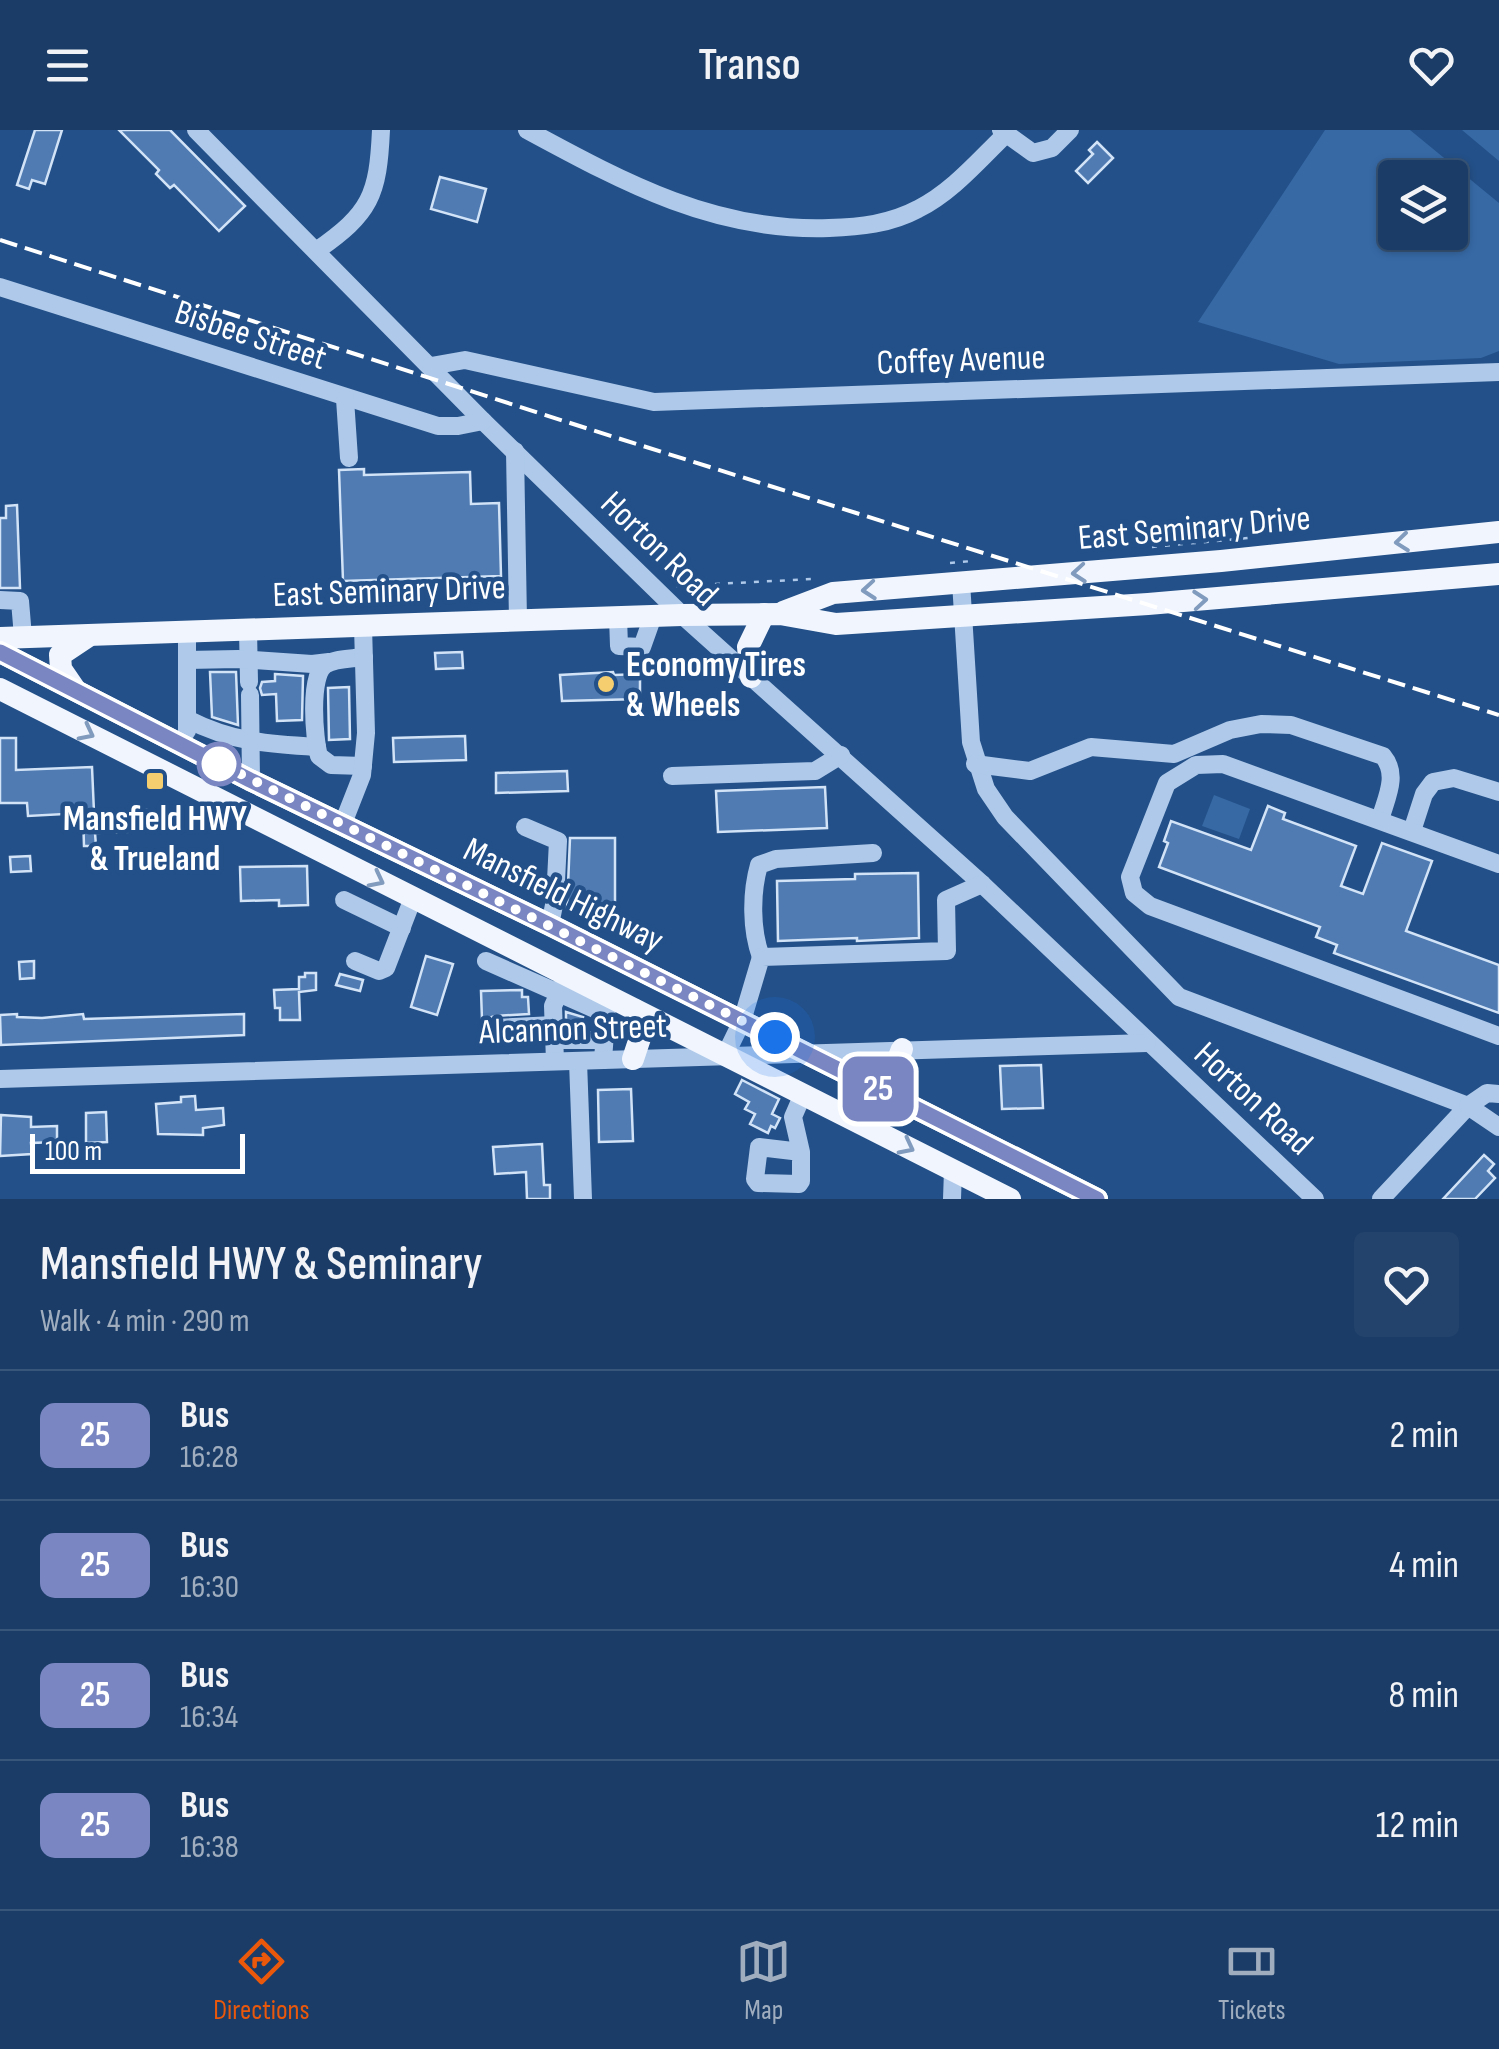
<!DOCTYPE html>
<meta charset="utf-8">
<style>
body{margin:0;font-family:"Sofia Sans Condensed",sans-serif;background:#23436c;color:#f1f3f6;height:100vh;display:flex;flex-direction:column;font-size:38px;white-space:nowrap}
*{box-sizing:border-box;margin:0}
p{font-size:32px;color:#9fadbf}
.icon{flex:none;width:55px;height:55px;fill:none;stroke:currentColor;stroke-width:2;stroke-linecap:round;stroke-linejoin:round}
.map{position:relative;height:1069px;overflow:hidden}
.drawer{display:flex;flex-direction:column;background:#1a3c66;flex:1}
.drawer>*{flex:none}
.badge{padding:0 20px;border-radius:15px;font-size:35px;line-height:65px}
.fabs{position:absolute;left:1378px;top:30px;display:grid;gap:20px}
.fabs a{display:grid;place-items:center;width:90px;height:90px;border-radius:10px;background:#1a3c66;box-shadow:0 2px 8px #0004,0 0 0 2px #38567a;font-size:50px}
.scale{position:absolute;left:30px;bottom:25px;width:215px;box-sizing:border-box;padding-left:10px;border:5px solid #fff;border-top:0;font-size:28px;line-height:35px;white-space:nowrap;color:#fff;-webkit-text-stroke:8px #235088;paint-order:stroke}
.you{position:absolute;width:50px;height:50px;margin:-25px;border:8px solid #fff;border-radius:50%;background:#1a73e8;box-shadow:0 0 0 15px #1a73e833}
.map>.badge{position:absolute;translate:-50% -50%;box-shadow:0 0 0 5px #fff}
.round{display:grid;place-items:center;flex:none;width:105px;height:105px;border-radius:10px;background:#23436c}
.summary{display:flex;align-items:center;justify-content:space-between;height:170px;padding:0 40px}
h1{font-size:48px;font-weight:600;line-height:75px}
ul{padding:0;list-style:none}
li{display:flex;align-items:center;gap:30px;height:130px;padding:0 40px;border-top:2px solid #38567a}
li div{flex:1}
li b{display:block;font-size:38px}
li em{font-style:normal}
li .badge{min-width:110px;font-weight:700;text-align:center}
header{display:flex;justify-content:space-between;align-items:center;height:130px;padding:0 40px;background:#1a3c66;font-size:45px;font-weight:600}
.menu{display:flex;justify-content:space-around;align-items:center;height:140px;border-top:2px solid #38567a;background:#1a3c66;font-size:28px;color:#9fadbf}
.menu a{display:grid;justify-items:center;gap:5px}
.menu .selected{color:#ea580c}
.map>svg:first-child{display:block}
</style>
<header><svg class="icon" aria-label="menu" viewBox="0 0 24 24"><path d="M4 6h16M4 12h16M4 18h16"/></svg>Transo<svg class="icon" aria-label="heart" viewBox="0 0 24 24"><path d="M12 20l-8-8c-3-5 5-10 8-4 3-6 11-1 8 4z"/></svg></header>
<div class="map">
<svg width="1499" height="1069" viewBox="0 0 1499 1069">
<rect width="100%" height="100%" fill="#235088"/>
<g fill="#3769a5" fill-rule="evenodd">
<path d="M 1325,0 L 1410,0 L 1499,73 L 1499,221 L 1481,228 L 1339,234 L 1198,192 ZM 1395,48 L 1450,48 L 1450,102 L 1395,102 Z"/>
<path d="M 1462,0 L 1499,0 L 1499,31 Z"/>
<path d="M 1214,665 L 1250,679 L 1239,709 L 1202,696 Z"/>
</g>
<g fill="#4f7bb2" stroke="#d2e3f7" stroke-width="2.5">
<path d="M 35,0 L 62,0 L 45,54 L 32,50 L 29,59 L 17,55 Z"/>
<path d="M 119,0 L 170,0 L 245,76 L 219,101 L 174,55 L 170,58 L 156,44 L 159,40 Z"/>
<path d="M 1097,12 L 1113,28 L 1088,53 L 1076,41 L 1093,24 L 1089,20 Z"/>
<path d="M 440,47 L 486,59 L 477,92 L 431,79 Z"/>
<path d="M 364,339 L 364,345 L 470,342 L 471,374 L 499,373 L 501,446 L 343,451 L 339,340 Z"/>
<path d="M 17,375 L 20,458 L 0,458 L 0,388 L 6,388 L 6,376 Z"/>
<path d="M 462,522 L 463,538 L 436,539 L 435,523 Z"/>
<path d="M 210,542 L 236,542 L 238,595 L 212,587 Z"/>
<path d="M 613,542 L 614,545 L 640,544 L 640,569 L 562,571 L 560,545 Z"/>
<path d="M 275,544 L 303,546 L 302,590 L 277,591 L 276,564 L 262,565 L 260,558 L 262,552 L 275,551 Z"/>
<path d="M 349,557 L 350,609 L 329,610 L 328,558 Z"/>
<path d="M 465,606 L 466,630 L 394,632 L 393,608 Z"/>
<path d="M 0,608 L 16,608 L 16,640 L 92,637 L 94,682 L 148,680 L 149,701 L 95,703 L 96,716 L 84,716 L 83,683 L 28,686 L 27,673 L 0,673 Z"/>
<path d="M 567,641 L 568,661 L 496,663 L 496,643 Z"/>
<path d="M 825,657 L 827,698 L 718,702 L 716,661 Z"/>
<path d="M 1268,676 L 1285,683 L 1283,689 L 1356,716 L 1341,756 L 1363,764 L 1382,713 L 1432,731 L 1406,801 L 1499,835 L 1499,883 L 1334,823 L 1337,815 L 1316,807 L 1320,797 L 1159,737 L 1168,713 L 1164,711 L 1171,691 L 1251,720 Z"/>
<path d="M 570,708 L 615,708 L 615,779 L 567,779 Z"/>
<path d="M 30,726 L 31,741 L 11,742 L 10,727 Z"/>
<path d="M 307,736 L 308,775 L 279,776 L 279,770 L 241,771 L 240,737 Z"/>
<path d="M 918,743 L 919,808 L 857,811 L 857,808 L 778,811 L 777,751 L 855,749 L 855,744 Z"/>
<path d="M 426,826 L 453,834 L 437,885 L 411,877 Z"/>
<path d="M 34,831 L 34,848 L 20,849 L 19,832 Z"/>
<path d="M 305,843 L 316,843 L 316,860 L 299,862 L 300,890 L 280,890 L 280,878 L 275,878 L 274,860 L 299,859 L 299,847 L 305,847 Z"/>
<path d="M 340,844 L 363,850 L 360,861 L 336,855 Z"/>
<path d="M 522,860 L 522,867 L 528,867 L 529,884 L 495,886 L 482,890 L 481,861 Z"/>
<path d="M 566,882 L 583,887 L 580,898 L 566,898 Z"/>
<path d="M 17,884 L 17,887 L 42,888 L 83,884 L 84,889 L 244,884 L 244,905 L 1,915 L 0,885 Z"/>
<path d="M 1041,935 L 1043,978 L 1002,979 L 1000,936 Z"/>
<path d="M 742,950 L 779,969 L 772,984 L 780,988 L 775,998 L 771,996 L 768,1003 L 750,994 L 755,984 L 745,979 L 749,972 L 735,964 Z"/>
<path d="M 631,959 L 633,1011 L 599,1012 L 598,960 Z"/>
<path d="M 195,966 L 196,980 L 223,978 L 224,995 L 203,998 L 203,1005 L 158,1004 L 156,974 L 181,972 L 181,967 Z"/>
<path d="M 106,982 L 107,1012 L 86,1013 L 86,983 Z"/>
<path d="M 1,985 L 31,987 L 31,997 L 57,996 L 57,1012 L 31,1013 L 32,1024 L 0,1026 Z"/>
<path d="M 542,1014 L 544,1055 L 550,1055 L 550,1069 L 527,1069 L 526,1042 L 495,1044 L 493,1017 Z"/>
<path d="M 1484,1025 L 1494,1034 L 1488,1041 L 1495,1048 L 1475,1069 L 1443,1069 Z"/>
</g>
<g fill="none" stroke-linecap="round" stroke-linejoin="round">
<g stroke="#aec9ea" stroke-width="2.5" stroke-dasharray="5 8" stroke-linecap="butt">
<path d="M 1152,417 L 1248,408"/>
<path d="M 950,433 L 972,431"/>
<path d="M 676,456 L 813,449"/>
</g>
<g stroke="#aec9ea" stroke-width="18">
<path d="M 196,0 L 483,291 L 682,485 L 982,754 L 1315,1069"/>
<path d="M 527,0 C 625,53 715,102 829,98 C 860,97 890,94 918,79 C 952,62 978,31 1005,5"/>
<path d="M 1001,0 L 1033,23 L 1052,18 L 1070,0"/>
<path d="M 316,121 C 371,83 378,65 381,0"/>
<path d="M 0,157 L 438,296 L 458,296 L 483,291"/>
<path d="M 431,236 L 465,230 L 654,272 L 1499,242"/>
<path d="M 345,269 L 349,328"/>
<path d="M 515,321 L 518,490"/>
<path d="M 961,452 L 971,612 L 986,659 L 1005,687 L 1179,867 L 1468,976 L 1381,1069"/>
<path d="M 0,470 L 20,471 L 23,507"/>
<path d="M 618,487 L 619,516 L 642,517 L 653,486"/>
<path d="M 248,499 L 249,552"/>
<path d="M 187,530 L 238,529 L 312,534 L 329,532"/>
<path d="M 250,565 L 251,651"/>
<path d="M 187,589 C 232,612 267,614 317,617"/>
<path d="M 187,601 L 187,501"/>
<path d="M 975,634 L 1030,641 L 1091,617 L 1174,624 L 1230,600 L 1261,594 L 1291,595 L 1383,626 C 1399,645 1386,668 1380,690"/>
<path d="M 363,636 L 331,635 L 319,626 C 314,609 309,545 325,535 C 335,528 352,529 364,527"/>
<path d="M 672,646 L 815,641 L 841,625"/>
<path d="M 342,696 L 362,645 L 366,603 L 363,496"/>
<path d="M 525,697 L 558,711 L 555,770 L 550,795"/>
<path d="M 1412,701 L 1424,664 L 1433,652 L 1454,648 L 1499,662"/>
<path d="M 1499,734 L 1223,634 L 1196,635 L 1167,653 L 1130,747 L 1134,763 L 1150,776 L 1499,906"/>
<path d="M 344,770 L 402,798"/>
<path d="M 761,827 C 751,800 751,763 759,735 L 776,729 L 873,723"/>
<path d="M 355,831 L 379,841 L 386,838 L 413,768"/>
<path d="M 486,831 L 606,884"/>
<path d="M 496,898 L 553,895"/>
<path d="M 554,910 L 604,910"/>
<path d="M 725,926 L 742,891 L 761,827 L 947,821 L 946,770 L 982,754"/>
<path d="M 603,930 L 607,875"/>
<path d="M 555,931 L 553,876 L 563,854"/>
<path d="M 578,931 L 583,1069"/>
<path d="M 0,949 L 1147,913"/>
<path d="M 1499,964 L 1487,963 L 1468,976 L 1499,997"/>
<path d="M 801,1022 L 759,1017 L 755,1049 L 758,1053 L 799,1054 L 801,1051 L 801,1022 L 793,987 L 803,964"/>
<path d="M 952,1069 L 953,1040"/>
</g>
<g stroke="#f1f6fe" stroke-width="22">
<path d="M 783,482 L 833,463 L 1221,431 L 1499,402"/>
<path d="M 0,508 L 682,485 L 780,484 L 836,494 L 1148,474 L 1499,444"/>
<path d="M 0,522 L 250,650 L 550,795 L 1097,1069"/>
<path d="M 751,547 L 748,517 L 764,484"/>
<path d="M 74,558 L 61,539 L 60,525 L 87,507"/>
<path d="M 0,559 L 1010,1069"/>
<path d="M 902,919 L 895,937 L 904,973"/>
<path d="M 633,929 L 643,899 L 635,880"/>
</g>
<path stroke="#fff" stroke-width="4" stroke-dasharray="18 8" stroke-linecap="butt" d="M 0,110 L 592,300 L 1499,585"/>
</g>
<defs><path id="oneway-chevron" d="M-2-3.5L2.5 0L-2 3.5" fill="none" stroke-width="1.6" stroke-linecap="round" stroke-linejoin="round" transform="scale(2.5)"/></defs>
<g stroke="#809bbd">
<use href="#oneway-chevron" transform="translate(1402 412) rotate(174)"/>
<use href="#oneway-chevron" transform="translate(1079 443) rotate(175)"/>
<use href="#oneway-chevron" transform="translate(869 460) rotate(175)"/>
<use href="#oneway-chevron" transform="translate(1200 470) rotate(-5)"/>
<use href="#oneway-chevron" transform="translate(87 603) rotate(27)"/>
<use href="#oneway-chevron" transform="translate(377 750) rotate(27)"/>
<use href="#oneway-chevron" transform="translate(907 1017) rotate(27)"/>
</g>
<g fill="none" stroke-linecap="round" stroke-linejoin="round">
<defs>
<path id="line" d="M 0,522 L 250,650 L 550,795 L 1097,1069"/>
</defs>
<use href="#line" stroke="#fff" stroke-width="22"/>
<use href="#line" stroke="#7986c2" stroke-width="15"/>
<path stroke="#fff" stroke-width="10" stroke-dasharray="0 18" d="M 219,634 L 214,631 L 775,907"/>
</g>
<g fill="#f5ce70" stroke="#235088" stroke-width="4">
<circle cx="606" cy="554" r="10"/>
<rect x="145" y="641" width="20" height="20" rx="5"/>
</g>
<circle fill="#fff" stroke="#7986c2" stroke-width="5" cx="219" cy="634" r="20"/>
<g text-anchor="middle" stroke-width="9" stroke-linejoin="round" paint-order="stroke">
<g font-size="35" fill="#fff" stroke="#235088">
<text transform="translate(251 204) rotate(18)" y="12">Bisbee Street</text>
<text transform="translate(961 229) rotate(-2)" y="12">Coffey Avenue</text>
<text transform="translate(1194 397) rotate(-5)" y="12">East Seminary Drive</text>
<text transform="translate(660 418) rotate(44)" y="12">Horton Road</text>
<text transform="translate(389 460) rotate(-2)" y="12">East Seminary Drive</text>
<text transform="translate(564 764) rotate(26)" y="12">Mansfield Highway</text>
<text transform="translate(573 898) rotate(-2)" y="12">Alcannon Street</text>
<text transform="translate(1254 968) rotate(43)" y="12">Horton Road</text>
</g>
<g font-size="35" font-weight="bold" fill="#fff" stroke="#235088" text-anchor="start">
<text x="626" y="546">Economy Tires<tspan x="626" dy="40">&amp; Wheels</tspan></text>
<text x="155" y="700" text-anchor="middle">Mansfield HWY<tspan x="155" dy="40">&amp; Trueland</tspan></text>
</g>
</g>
</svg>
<div class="fabs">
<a><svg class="icon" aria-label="layers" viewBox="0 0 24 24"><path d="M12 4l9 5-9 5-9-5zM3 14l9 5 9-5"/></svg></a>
</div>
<div class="scale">100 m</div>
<div class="you" style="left:775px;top:907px"></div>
<b class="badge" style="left:878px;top:959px;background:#7986c2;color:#fff">25</b>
</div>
<section class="drawer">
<div class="summary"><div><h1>Mansfield HWY &amp; Seminary</h1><p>Walk · 4 min · 290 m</p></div><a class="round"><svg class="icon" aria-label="heart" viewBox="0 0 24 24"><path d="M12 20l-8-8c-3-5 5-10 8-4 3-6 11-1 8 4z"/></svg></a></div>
<ul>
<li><span class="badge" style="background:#7986c2;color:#fff">25</span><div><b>Bus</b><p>16:28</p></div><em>2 min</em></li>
<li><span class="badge" style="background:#7986c2;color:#fff">25</span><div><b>Bus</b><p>16:30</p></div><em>4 min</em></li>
<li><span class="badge" style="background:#7986c2;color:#fff">25</span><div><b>Bus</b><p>16:34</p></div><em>8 min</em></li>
<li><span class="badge" style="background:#7986c2;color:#fff">25</span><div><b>Bus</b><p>16:38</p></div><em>12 min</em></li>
</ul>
</section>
<nav class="menu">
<a class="selected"><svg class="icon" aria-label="directions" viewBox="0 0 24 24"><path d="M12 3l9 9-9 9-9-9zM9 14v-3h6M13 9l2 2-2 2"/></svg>Directions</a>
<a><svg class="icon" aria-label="map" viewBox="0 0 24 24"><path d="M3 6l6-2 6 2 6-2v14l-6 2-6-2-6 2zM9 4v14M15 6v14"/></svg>Map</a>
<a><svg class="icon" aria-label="tickets" viewBox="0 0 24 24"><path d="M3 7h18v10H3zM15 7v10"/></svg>Tickets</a>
</nav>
